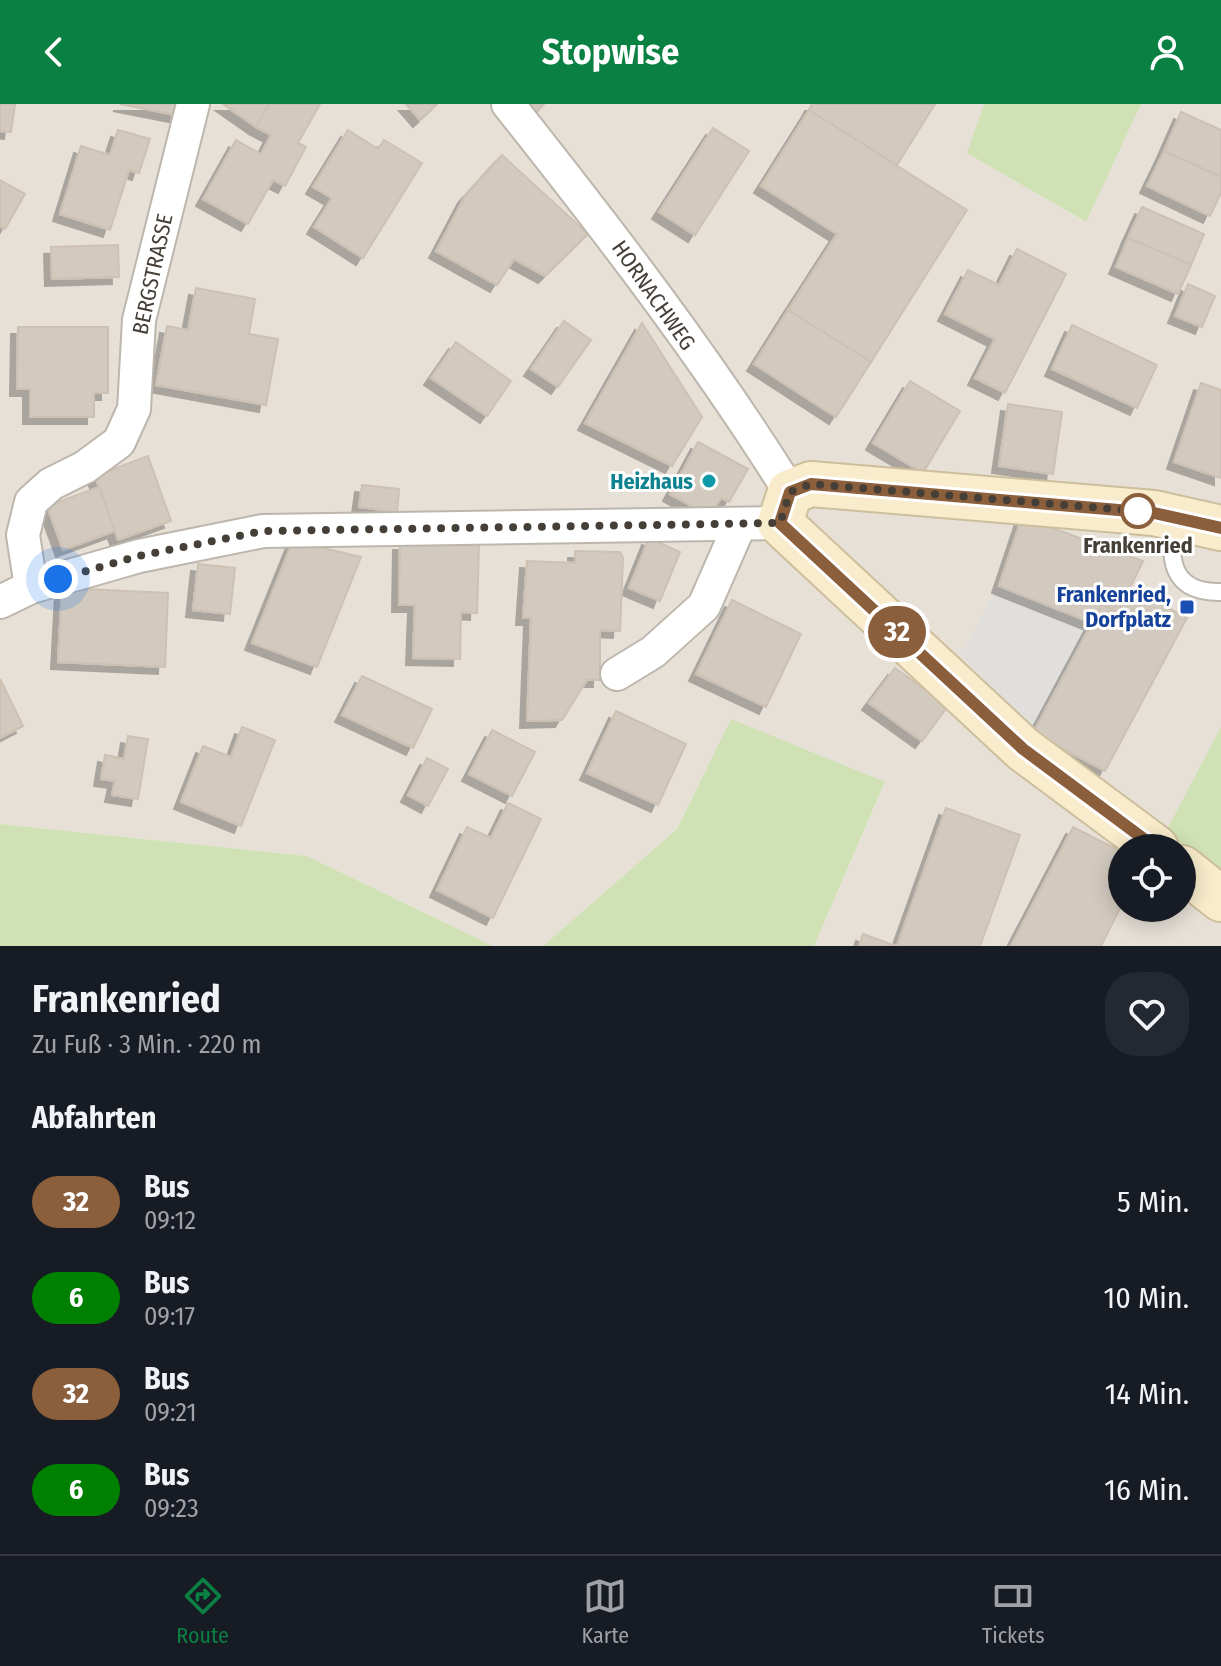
<!DOCTYPE html>
<html lang="de">
<meta charset="utf-8">
<style>
body{margin:0;font-family:"Fira Sans Condensed",sans-serif;background:#242831;color:#f1f3f6;height:100vh;display:flex;flex-direction:column;font-size:30px;white-space:nowrap}
*{box-sizing:border-box;margin:0}
p{font-size:26px;color:#9ea1a6}
.icon{flex:none;width:44px;height:44px;fill:none;stroke:currentColor;stroke-width:2;stroke-linecap:round;stroke-linejoin:round}
.map{position:relative;height:842px;overflow:hidden}
.drawer{display:flex;flex-direction:column;background:#171b24;flex:1}
.drawer>*{flex:none}
.badge{padding:0 16px;border-radius:26px;font-size:28px;line-height:52px}
.controls{position:absolute;left:1108px;top:730px;display:grid;gap:16px}
.controls a{display:grid;place-items:center;width:88px;height:88px;border-radius:50%;background:#171b24;box-shadow:0 4px 20px #0003;font-size:40px}
.you{position:absolute;width:40px;height:40px;margin:-20px;border:6px solid #fff;border-radius:50%;background:#1a73e8;box-shadow:0 0 0 12px #1a73e833}
.map>.badge{position:absolute;translate:-50% -50%;box-shadow:0 0 0 4px #fff}
h2{padding:0 32px;font-size:30px;line-height:72px}
.round{display:grid;place-items:center;flex:none;width:84px;height:84px;border-radius:32px;background:#242831}
.headline{display:flex;align-items:center;justify-content:space-between;height:136px;padding:0 32px}
h1{font-size:38px;font-weight:700;line-height:60px}
ul{padding:0;list-style:none}
li{display:flex;align-items:center;gap:24px;height:96px;padding:0 32px}
li div{flex:1}
li b{display:block;font-size:30px}
li em{font-style:normal}
li .badge{min-width:88px;font-weight:700;text-align:center}
header{display:flex;justify-content:space-between;align-items:center;height:104px;padding:0 32px;background:#0b8043;color:#fff;font-size:36px;font-weight:700}
.tabs{display:flex;justify-content:space-around;align-items:center;height:112px;border-top:2px solid #363941;background:#171b24;font-size:22px;color:#9ea1a6}
.tabs a{display:grid;justify-items:center;gap:4px}
.tabs .selected{color:#0b8043}
.map>svg:first-child{display:block}
</style>
<header><svg class="icon" aria-label="back" viewBox="0 0 24 24"><path d="M15 5l-7 7 7 7"/></svg>Stopwise<svg class="icon" aria-label="person" viewBox="0 0 24 24"><circle cx="12" cy="8" r="4"/><path d="M4 21q1-7 8-7t8 7"/></svg></header>
<div class="map">
<svg width="1221" height="842" viewBox="0 0 1221 842">
<defs>
<filter id="shadow"><feDropShadow dx="-7" dy="7" stdDeviation="0" flood-color="#0004"/></filter>
</defs>
<rect width="100%" height="100%" fill="#f2efe8"/>
<path fill="#e6e0d7" fill-rule="evenodd" d="M 0,0 L 984,0 L 968,49 L 1085,118 L 1141,0 L 1221,0 L 1221,842 L 814,842 L 885,679 L 731,616 L 677,725 L 543,842 L 493,842 L 307,752 L 0,720 ZM 1122,744 L 1182,744 L 1182,804 L 1122,804 Z"/>
<g fill="#d0e2b5">
<path d="M 984,0 L 1141,0 L 1086,118 L 967,49 Z"/>
<path d="M 731,615 L 885,678 L 814,842 L 543,842 L 677,725 Z"/>
<path d="M 1221,623 L 1221,774 L 1163,733 Z"/>
<path d="M 0,720 L 307,752 L 493,842 L 0,842 Z"/>
</g>
<path fill="#e1dfdc" d="M 999,482 L 1092,519 L 1033,629 L 960,550 Z"/>
<g fill="#d3cabf" stroke="#cdc1b3" stroke-width="2" filter="url(#shadow)">
<path d="M 0,0 L 15,0 L 11,28 L 0,27 Z"/>
<path d="M 120,0 L 178,0 L 176,11 Z"/>
<path d="M 223,0 L 269,0 L 256,23 Z"/>
<path d="M 269,0 L 320,0 L 298,39 L 306,43 L 285,82 L 273,76 L 248,120 L 203,95 L 236,36 L 261,50 L 271,31 L 256,23 Z"/>
<path d="M 406,0 L 437,0 L 420,16 Z"/>
<path d="M 527,0 L 544,0 L 537,8 Z"/>
<path d="M 812,0 L 935,0 L 897,61 L 809,6 Z"/>
<path d="M 809,6 L 967,106 L 871,258 L 788,206 L 837,130 L 761,82 Z"/>
<path d="M 1181,8 L 1221,26 L 1221,73 L 1164,47 Z"/>
<path d="M 713,24 L 749,47 L 695,131 L 659,108 Z"/>
<path d="M 118,26 L 150,35 L 139,69 L 129,66 L 110,126 L 60,110 L 81,42 L 110,51 Z"/>
<path d="M 348,26 L 378,45 L 384,36 L 422,59 L 363,154 L 314,123 L 332,94 L 313,83 Z"/>
<path d="M 1164,47 L 1221,73 L 1221,89 L 1210,112 L 1147,82 Z"/>
<path d="M 502,51 L 588,130 L 545,172 L 514,155 L 497,181 L 436,147 L 465,92 Z"/>
<path d="M 0,76 L 25,90 L 5,125 L 0,122 Z"/>
<path d="M 1142,103 L 1204,130 L 1191,161 L 1128,134 Z"/>
<path d="M 1128,134 L 1191,161 L 1178,190 L 1116,163 Z"/>
<path d="M 118,141 L 119,173 L 52,175 L 51,143 Z"/>
<path d="M 1017,145 L 1066,170 L 1005,289 L 975,274 L 995,235 L 945,210 L 968,166 L 999,181 Z"/>
<path d="M 1188,180 L 1215,192 L 1202,223 L 1175,212 Z"/>
<path d="M 196,184 L 255,195 L 249,230 L 278,235 L 266,301 L 156,281 L 167,222 L 188,226 Z"/>
<path d="M 788,206 L 871,258 L 836,313 L 754,260 Z"/>
<path d="M 564,217 L 591,236 L 558,283 L 531,265 Z"/>
<path d="M 642,219 L 702,313 L 672,362 L 585,319 Z"/>
<path d="M 1072,221 L 1157,261 L 1137,304 L 1052,265 Z"/>
<path d="M 18,223 L 108,223 L 108,289 L 94,289 L 94,313 L 30,313 L 30,285 L 17,285 Z"/>
<path d="M 456,238 L 511,277 L 487,312 L 431,274 Z"/>
<path d="M 910,277 L 960,307 L 923,369 L 873,339 Z"/>
<path d="M 1201,279 L 1221,286 L 1221,374 L 1174,358 Z"/>
<path d="M 1008,300 L 1062,308 L 1053,370 L 999,362 Z"/>
<path d="M 698,338 L 748,365 L 729,398 L 721,394 L 710,412 L 670,390 Z"/>
<path d="M 148,352 L 171,417 L 118,436 L 95,372 Z"/>
<path d="M 362,381 L 399,385 L 397,408 L 359,403 Z"/>
<path d="M 99,383 L 115,427 L 63,446 L 47,402 Z"/>
<path d="M 1022,413 L 1143,457 L 1118,509 L 1102,500 L 1092,519 L 999,482 Z"/>
<path d="M 649,434 L 680,448 L 660,497 L 629,484 Z"/>
<path d="M 293,437 L 361,453 L 317,563 L 252,539 Z"/>
<path d="M 400,439 L 479,441 L 477,509 L 461,508 L 460,555 L 413,554 L 415,501 L 399,501 Z"/>
<path d="M 575,447 L 620,448 L 623,454 L 620,527 L 600,526 L 600,576 L 587,576 L 562,616 L 527,617 L 531,514 L 523,514 L 527,457 L 575,459 Z"/>
<path d="M 198,460 L 235,464 L 230,510 L 193,506 Z"/>
<path d="M 62,484 L 168,489 L 165,563 L 58,558 Z"/>
<path d="M 1131,484 L 1187,514 L 1105,667 L 1033,629 L 1102,500 L 1118,509 Z"/>
<path d="M 732,496 L 801,530 L 766,603 L 696,570 Z"/>
<path d="M 895,564 L 948,602 L 922,637 L 869,599 Z"/>
<path d="M 362,572 L 432,605 L 413,644 L 342,611 Z"/>
<path d="M 0,575 L 23,622 L 0,634 Z"/>
<path d="M 616,607 L 686,640 L 658,701 L 587,669 Z"/>
<path d="M 242,623 L 275,636 L 241,722 L 181,698 L 203,642 L 231,653 Z"/>
<path d="M 492,626 L 535,648 L 512,692 L 469,670 Z"/>
<path d="M 128,632 L 148,635 L 138,695 L 112,691 L 115,677 L 101,675 L 105,651 L 124,655 Z"/>
<path d="M 427,654 L 448,665 L 428,702 L 408,691 Z"/>
<path d="M 508,699 L 541,715 L 493,814 L 437,786 L 467,723 L 491,734 Z"/>
<path d="M 946,704 L 1020,731 L 980,842 L 897,842 Z"/>
<path d="M 1073,723 L 1122,748 L 1122,800 L 1101,842 L 1011,842 Z"/>
<path d="M 863,830 L 896,842 L 859,842 Z"/>
</g>
<g fill="none" stroke-linecap="round" stroke-linejoin="round">
<defs>
<path id="lane" d="M 1177,415 C 1167,453 1170,489 1221,488"/>
<g id="street">
<path d="M 508,0 C 607,125 706,253 790,388"/>
<path d="M 31,483 L 23,431 L 31,398 L 51,380 L 85,363 L 119,338 L 134,305 L 139,216 L 193,0"/>
<path d="M 0,498 L 31,483 L 139,452 L 263,427 L 780,419"/>
<path d="M 617,570 L 653,548 L 704,502 L 740,420"/>
</g>
<g id="secondary">
<path d="M 1156,744 L 1023,645 L 780,419 L 790,388 L 811,380 L 1154,409 L 1221,424"/>
<path d="M 1182,764 L 1221,795"/>
</g>
</defs>
<use href="#lane" stroke="#bdb6ac" stroke-width="20"/>
<use href="#street" stroke="#bdb6ac" stroke-width="36"/>
<use href="#secondary" stroke="#cdbe9c" stroke-width="48"/>
<use href="#lane" stroke="#fff" stroke-width="16"/>
<use href="#street" stroke="#fff" stroke-width="32"/>
<use href="#secondary" stroke="#f9eccc" stroke-width="44"/>
</g>
<g fill="none" stroke-linecap="round" stroke-linejoin="round">
<defs>
<path id="line" d="M 1156,744 L 1023,645 L 780,419 L 790,388 L 811,380 L 1154,409 L 1221,424"/>
</defs>
<use href="#line" stroke="#fff" stroke-width="18"/>
<use href="#line" stroke="#8b5e3c" stroke-width="12"/>
<path stroke="#453f38" stroke-width="8" stroke-dasharray="0 14.4" d="M 58,475 L 139,452 L 263,427 L 780,419 L 790,388 L 811,380 L 1138,407"/>
</g>
<circle fill="#0f9aa8" stroke="#fff" stroke-width="3" cx="709" cy="377" r="8"/>
<circle fill="#fff" stroke="#8b5e3c" stroke-width="4" cx="1138" cy="407" r="16"/>
<rect fill="#1a4fb4" stroke="#fff" stroke-width="3" x="1179" y="495" width="16" height="16" rx="4"/>
<g text-anchor="middle" stroke-width="6" stroke-linejoin="round" paint-order="stroke">
<g font-size="22" fill="#453f38" stroke="#fff">
<text transform="translate(152 170) rotate(-78)" y="8">BERGSTRASSE</text>
<text transform="translate(654 191) rotate(55)" y="8">HORNACHWEG</text>
</g>
<g font-size="22" font-weight="bold" fill="#0d838f" stroke="#fff" text-anchor="end">
<text x="693" y="385">Heizhaus</text>
</g>
<g font-size="22" font-weight="bold" fill="#453f38" stroke="#fff">
<text x="1138" y="449">Frankenried</text>
</g>
<g font-size="22" font-weight="bold" fill="#164399" stroke="#fff" text-anchor="end">
<text x="1171" y="498">Frankenried,<tspan x="1171" dy="25">Dorfplatz</tspan></text>
</g>
</g>
</svg>
<div class="controls">
<a><svg class="icon" aria-label="locate" viewBox="0 0 24 24"><circle cx="12" cy="12" r="6"/><path d="M12 2v4M12 18v4M2 12h4M18 12h4"/></svg></a>
</div>
<div class="you" style="left:58px;top:475px"></div>
<b class="badge" style="left:897px;top:528px;background:#8b5e3c;color:#fff">32</b>
</div>
<section class="drawer">
<div class="headline"><div><h1>Frankenried</h1><p>Zu Fuß · 3 Min. · 220 m</p></div><a class="round"><svg class="icon" aria-label="heart" viewBox="0 0 24 24"><path d="M12 20l-8-8c-3-5 5-10 8-4 3-6 11-1 8 4z"/></svg></a></div>
<h2>Abfahrten</h2>
<ul>
<li><span class="badge" style="background:#8b5e3c;color:#fff">32</span><div><b>Bus</b><p>09:12</p></div><em>5 Min.</em></li>
<li><span class="badge" style="background:#008000;color:#fff">6</span><div><b>Bus</b><p>09:17</p></div><em>10 Min.</em></li>
<li><span class="badge" style="background:#8b5e3c;color:#fff">32</span><div><b>Bus</b><p>09:21</p></div><em>14 Min.</em></li>
<li><span class="badge" style="background:#008000;color:#fff">6</span><div><b>Bus</b><p>09:23</p></div><em>16 Min.</em></li>
</ul>
</section>
<nav class="tabs">
<a class="selected"><svg class="icon" aria-label="directions" viewBox="0 0 24 24"><path d="M12 3l9 9-9 9-9-9zM9 14v-3h6M13 9l2 2-2 2"/></svg>Route</a>
<a><svg class="icon" aria-label="map" viewBox="0 0 24 24"><path d="M3 6l6-2 6 2 6-2v14l-6 2-6-2-6 2zM9 4v14M15 6v14"/></svg>Karte</a>
<a><svg class="icon" aria-label="tickets" viewBox="0 0 24 24"><path d="M3 7h18v10H3zM15 7v10"/></svg>Tickets</a>
</nav>
